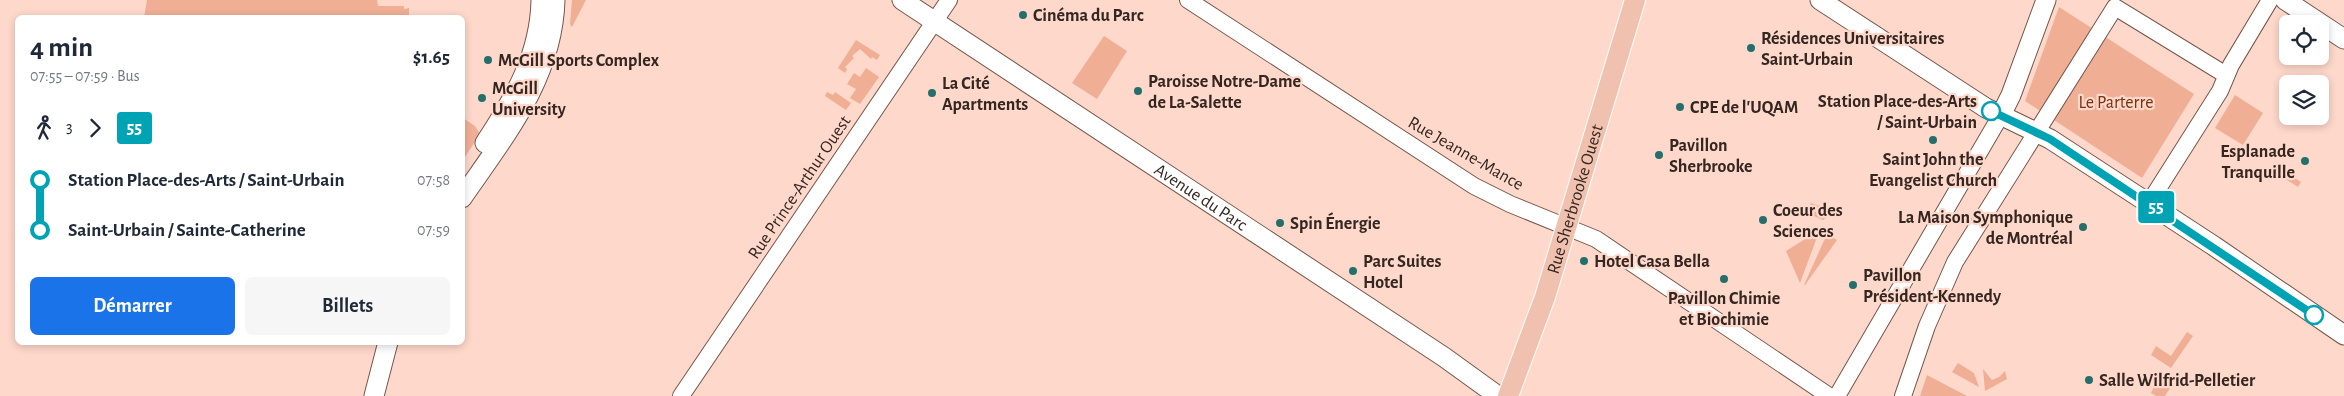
<!DOCTYPE html>
<html lang="fr">
<meta charset="utf-8">
<style>
body{margin:0;font-family:"Alegreya Sans",sans-serif;background:#f6f6f7;color:#1f2937;height:100vh;display:flex;flex-direction:column;font-size:19px;white-space:nowrap}
*{box-sizing:border-box;margin:0}
p{font-size:16px;color:#747a83}
.icon{flex:none;width:28px;height:28px;fill:none;stroke:currentColor;stroke-width:2;stroke-linecap:round;stroke-linejoin:round}
.map{position:relative;flex:1;overflow:hidden}
.sheet{position:absolute;left:15px;top:15px;width:450px;height:330px;display:flex;flex-direction:column;background:#fff;border-radius:8px;box-shadow:0 2px 8px #0003}
.sheet>*{flex:none}
.badge{padding:0 10px;border-radius:4px;font-size:18px;line-height:32px}
.fabs{position:absolute;left:2279px;top:15px;display:grid;gap:10px}
.fabs a{display:grid;place-items:center;width:50px;height:50px;border-radius:8px;background:#fff;box-shadow:0 2px 8px #0003;font-size:25px}
.map>.badge{position:absolute;translate:-50% -50%;box-shadow:0 0 0 2px #fff}
.legs{display:flex;align-items:center;gap:8px;height:55px;padding:0 15px;font-size:16px}
.legs p{margin-inline-start:auto}
.headline{display:flex;align-items:center;justify-content:space-between;height:85px;padding:0 15px}
h1{font-size:28px;font-weight:700;line-height:38px}
.primary-button{display:flex;gap:10px;margin-top:auto;padding:10px 15px}
.primary-button a{flex:1;height:58px;border-radius:8px;background:#1a73e8;color:#fff;font-size:20px;font-weight:700;line-height:58px;text-align:center}
.primary-button a+a{background:#f6f6f7;color:#1f2937}
ul{padding:0 15px;list-style:none}
li{display:flex;align-items:center;gap:18px;height:50px;font-size:19px}
li i{display:grid;place-items:center;width:8px;height:100%;margin:0 6px;background:currentColor}
li i::after{content:'';width:12px;height:12px;margin:-6px;border:4px solid;border-radius:50%;background:#fff}
li p{margin-inline-start:auto}
li:first-child i{background:linear-gradient(#0000 50%,currentColor 0)}
li:last-child i{background:linear-gradient(currentColor 50%,#0000 0)}
.map>svg:first-child{display:block}
</style>
<div class="map">
<svg width="2344" height="396" viewBox="0 0 2344 396">
<rect width="100%" height="100%" fill="#fed8ca"/>
<g fill="#f0af95">
<path d="M 147,0 L 377,0 L 378,6 L 404,6 L 404,9 L 409,8 L 409,17 L 144,17 Z"/>
<path d="M 572,0 L 586,0 L 572,27 L 570,24 Z"/>
<path d="M 2059,7 L 2194,94 L 2142,178 L 2025,101 Z"/>
<path d="M 1104,36 L 1127,51 L 1097,99 L 1072,83 Z"/>
<path d="M 856,40 L 880,55 L 877,60 L 872,57 L 871,59 L 860,49 L 852,56 L 854,58 L 845,67 L 847,69 L 845,73 L 838,68 Z"/>
<path d="M 866,68 L 879,77 L 860,104 L 850,98 L 856,89 L 847,84 L 854,73 L 860,77 Z"/>
<path d="M 827,92 L 833,95 L 835,92 L 851,103 L 846,110 L 825,96 Z"/>
<path d="M 2235,95 L 2263,113 L 2243,145 L 2215,128 Z"/>
<path d="M 463,118 L 475,126 L 480,134 L 463,160 Z"/>
<path d="M 2280,168 L 2301,182 L 2298,187 L 2276,173 Z"/>
<path d="M 1811,203 L 1834,211 L 1834,213 L 1823,220 L 1807,213 Z"/>
<path d="M 1818,231 L 1819,232 L 1800,283 L 1786,251 Z"/>
<path d="M 1827,234 L 1837,240 L 1805,285 L 1804,285 Z"/>
<path d="M 2187,332 L 2193,336 L 2171,368 L 2151,355 L 2156,346 L 2171,356 Z"/>
<path d="M 1958,363 L 1974,373 L 1979,387 L 1952,372 Z"/>
<path d="M 1983,369 L 1992,380 L 1999,377 L 2005,371 L 2007,379 L 1985,391 Z"/>
<path d="M 1927,375 L 1967,396 L 1920,396 Z"/>
<path d="M 2157,380 L 2170,388 L 2165,396 L 2156,396 L 2151,393 Z"/>
</g>
<g fill="none" stroke-linecap="round" stroke-linejoin="round">
<defs>
<g id="tertiary">
<path d="M 1188,0 L 1474,186 L 1510,204 L 1596,239 L 1829,396"/>
<path d="M 2149,203 L 2220,91 L 2231,65 L 2270,0"/>
<path d="M 681,396 L 949,0"/>
<path d="M 1837,396 L 2001,115"/>
<path d="M 1903,396 L 1927,326 L 1955,262 L 2115,7 L 2226,75"/>
</g>
<g id="secondary">
<path id="s1" d="M 902,0 L 1444,357 L 1498,396"/>
<path d="M 1820,0 L 1986,108 L 2050,139 L 2214,246 L 2344,335"/>
<path d="M 2285,0 L 2344,39"/>
<path d="M 2001,115 L 2011,95 L 2046,0"/>
<path d="M 485,143 C 514,99 540,55 541,0"/>
<path d="M 462,198 C 504,137 553,78 555,0"/>
<path d="M 374,396 L 388,342"/>
</g>
<g id="primary">
<path id="s2" d="M 1508,396 L 1545,297 L 1635,0"/>
</g>
</defs>
<use href="#tertiary" stroke="#76564a" stroke-width="18"/>
<use href="#secondary" stroke="#76564a" stroke-width="21"/>
<use href="#primary" stroke="#fff" stroke-width="22"/>
<use href="#tertiary" stroke="#fff" stroke-width="16"/>
<use href="#secondary" stroke="#fff" stroke-width="19"/>
<use href="#primary" stroke="#f0c1af" stroke-width="20"/>
</g>
<g fill="none" stroke-linecap="round" stroke-linejoin="round">
<defs>
<path id="line-1" d="M 1991,111 L 2050,139 L 2314,315"/>
</defs>
<use href="#line-1" stroke="#fff" stroke-width="11"/>
<use href="#line-1" stroke="#00a3b4" stroke-width="8"/>
</g>
<g fill="#246e6c" stroke="#fed8ca" stroke-width="2">
<circle cx="1023" cy="15" r="5"/>
<circle cx="1751" cy="48" r="5"/>
<circle cx="488" cy="60" r="5"/>
<circle cx="1138" cy="91" r="5"/>
<circle cx="932" cy="93" r="5"/>
<circle cx="482" cy="98" r="5"/>
<circle cx="1680" cy="107" r="5"/>
<circle cx="1933" cy="140" r="5"/>
<circle cx="1659" cy="155" r="5"/>
<circle cx="2305" cy="161" r="5"/>
<circle cx="1763" cy="220" r="5"/>
<circle cx="1280" cy="223" r="5"/>
<circle cx="2083" cy="227" r="5"/>
<circle cx="1584" cy="261" r="5"/>
<circle cx="1353" cy="271" r="5"/>
<circle cx="1724" cy="279" r="5"/>
<circle cx="1853" cy="285" r="5"/>
<circle cx="2089" cy="380" r="5"/>
</g>
<g fill="#fff" stroke="#00a3b4" stroke-width="2.5">
<circle cx="1991" cy="111" r="9"/>
<circle cx="2314" cy="315" r="9"/>
</g>
<g text-anchor="middle" stroke-width="4.5" stroke-linejoin="round" paint-order="stroke">
<g font-size="18" font-weight="bold" fill="#342621" stroke="#fed8ca" text-anchor="start">
<text x="1033" y="21">Cinéma du Parc</text>
<text x="1761" y="44">Résidences Universitaires<tspan x="1761" dy="21">Saint-Urbain</tspan></text>
<text x="498" y="66">McGill Sports Complex</text>
<text x="1148" y="87">Paroisse Notre-Dame<tspan x="1148" dy="21">de La-Salette</tspan></text>
<text x="942" y="89">La Cité<tspan x="942" dy="21">Apartments</tspan></text>
<text x="492" y="94">McGill<tspan x="492" dy="21">University</tspan></text>
<text x="1690" y="113">CPE de l'UQAM</text>
<text x="1669" y="151">Pavillon<tspan x="1669" dy="21">Sherbrooke</tspan></text>
<text x="2295" y="157" text-anchor="end">Esplanade<tspan x="2295" dy="21">Tranquille</tspan></text>
<text x="1933" y="165" text-anchor="middle">Saint John the<tspan x="1933" dy="21">Evangelist Church</tspan></text>
<text x="1773" y="216">Coeur des<tspan x="1773" dy="21">Sciences</tspan></text>
<text x="2073" y="223" text-anchor="end">La Maison Symphonique<tspan x="2073" dy="21">de Montréal</tspan></text>
<text x="1290" y="229">Spin Énergie</text>
<text x="1363" y="267">Parc Suites<tspan x="1363" dy="21">Hotel</tspan></text>
<text x="1594" y="267">Hotel Casa Bella</text>
<text x="1863" y="281">Pavillon<tspan x="1863" dy="21">Président-Kennedy</tspan></text>
<text x="1724" y="304" text-anchor="middle">Pavillon Chimie<tspan x="1724" dy="21">et Biochimie</tspan></text>
<text x="2099" y="386">Salle Wilfrid-Pelletier</text>
</g>
<g font-size="18" font-weight="bold" fill="#342621" stroke="#fed8ca" text-anchor="end">
<text x="1977" y="107">Station Place-des-Arts<tspan x="1977" dy="21">/ Saint-Urbain</tspan></text>
</g>
<g font-size="18" fill="#7a3110" stroke="#fed8ca">
<text x="2116" y="108">Le Parterre</text>
</g>
<g font-size="18" fill="#342621" stroke="#fed8ca">
<text transform="translate(1466 153) rotate(30)" y="6">Rue Jeanne-Mance</text>
<text transform="translate(799 187) rotate(-56)" y="6">Rue Prince-Arthur Ouest</text>
<text dy="6" stroke="none"><textPath href="#s1" startOffset="358">Avenue du Parc</textPath></text>
<text dy="6" stroke="none"><textPath href="#s2" startOffset="208">Rue Sherbrooke Ouest</textPath></text>
</g>
</g>
</svg>
<div class="fabs">
<a><svg class="icon" aria-label="locate" viewBox="0 0 24 24"><circle cx="12" cy="12" r="6"/><path d="M12 2v4M12 18v4M2 12h4M18 12h4"/></svg></a>
<a><svg class="icon" aria-label="layers" viewBox="0 0 24 24"><path d="M12 4l9 5-9 5-9-5zM3 14l9 5 9-5"/></svg></a>
</div>
<b class="badge" style="left:2156px;top:207px;background:#00a3b4;color:#fff">55</b>
<section class="sheet">
<div class="headline"><div><h1>4 min</h1><p>07:55 – 07:59 · Bus</p></div><b>$1.65</b></div>
<div class="legs"><svg class="icon" aria-label="walk" viewBox="0 0 24 24"><circle cx="13" cy="4" r="2"/><path d="M13 8l-2 6 4 7M11 14l-3 7M7 12l3-4h3l4 4"/></svg>3<svg class="icon" aria-label="forward" viewBox="0 0 24 24"><path d="M9 5l7 7-7 7"/></svg><b class="badge" style="background:#00a3b4;color:#fff">55</b></div>
<ul>
<li><i style="color:#00a3b4"></i><b>Station Place-des-Arts / Saint-Urbain</b><p>07:58</p></li>
<li><i style="color:#00a3b4"></i><b>Saint-Urbain / Sainte-Catherine</b><p>07:59</p></li>
</ul>
<div class="primary-button"><a>Démarrer</a><a>Billets</a></div>
</section>
</div>
